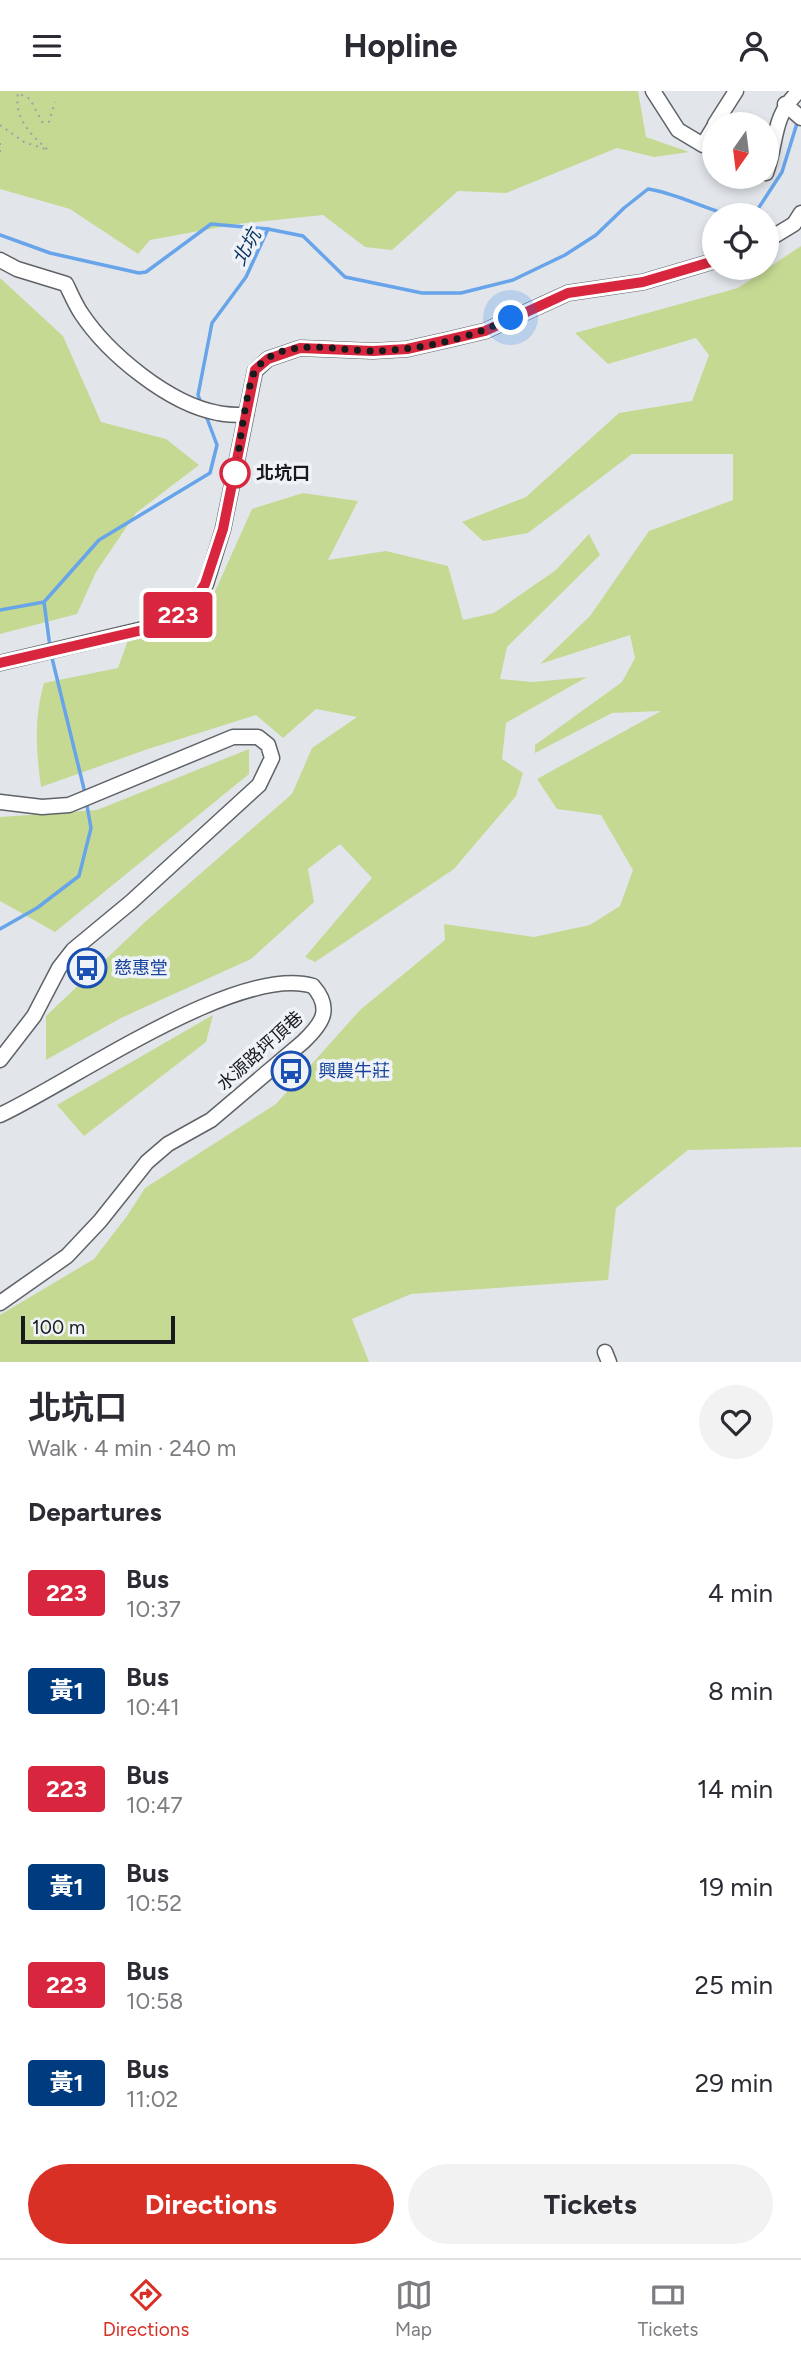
<!DOCTYPE html>
<meta charset="utf-8">
<style>
body{margin:0;font-family:Figtree,"Noto Sans TC",sans-serif;background:#f2f2f3;color:#2b2b33;height:100vh;display:flex;flex-direction:column;font-size:26px;white-space:nowrap}
*{box-sizing:border-box;margin:0}
p{font-size:23px;color:#7c7c81}
.icon{flex:none;width:38px;height:38px;fill:none;stroke:currentColor;stroke-width:2;stroke-linecap:round;stroke-linejoin:round}
.map{position:relative;height:1271px;overflow:hidden}
.panel{display:flex;flex-direction:column;background:#fff;flex:1}
.panel>*{flex:none}
.badge{padding:0 14px;border-radius:5px;font-size:24px;line-height:46px}
.needle{width:46px;rotate:194deg}
.tools{position:absolute;left:702px;top:21px;display:grid;gap:14px}
.tools a{display:grid;place-items:center;width:77px;height:77px;border-radius:50%;background:#fff;box-shadow:0 4px 10px #0003;font-size:35px}
.scale{position:absolute;left:21px;bottom:18px;width:154px;box-sizing:border-box;padding-left:7px;border:4px solid #181a1c;border-top:0;font-size:19px;line-height:24px;white-space:nowrap;color:#181a1c;-webkit-text-stroke:5px #eff3f8;paint-order:stroke}
.you{position:absolute;width:35px;height:35px;margin:-18px;border:5px solid #fff;border-radius:50%;background:#1a73e8;box-shadow:0 0 0 10px #1a73e833}
.map>.badge{position:absolute;translate:-50% -50%;box-shadow:0 0 0 4px #fff}
h2{padding:0 28px;font-size:26px;line-height:63px}
.round{display:grid;place-items:center;flex:none;width:74px;height:74px;border-radius:37px;background:#f2f2f3}
.head{display:flex;align-items:center;justify-content:space-between;height:119px;padding:0 28px}
h1{font-size:33px;font-weight:700;line-height:52px}
.cta{display:flex;gap:14px;margin-top:auto;padding:14px 28px}
.cta a{flex:1;height:80px;border-radius:42px;background:#d93025;color:#fff;font-size:28px;font-weight:700;line-height:80px;text-align:center}
.cta a+a{background:#f2f2f3;color:#2b2b33}
ul{padding:0;list-style:none}
li{display:flex;align-items:center;gap:21px;height:98px;padding:0 28px}
li div{flex:1}
li b{display:block;font-size:26px}
li em{font-style:normal}
li .badge{min-width:77px;font-weight:700;text-align:center}
header{display:flex;justify-content:space-between;align-items:center;height:91px;padding:0 28px;background:#fff;font-size:32px;font-weight:700}
.tabs{display:flex;justify-content:space-around;align-items:center;height:98px;border-top:2px solid #e1e1e2;background:#fff;font-size:19px;color:#7c7c81}
.tabs a{display:grid;justify-items:center;gap:4px}
.tabs .on{color:#d93025}
.map>svg:first-child{display:block}
</style>
<header><svg class="icon" aria-label="menu" viewBox="0 0 24 24"><path d="M4 6h16M4 12h16M4 18h16"/></svg>Hopline<svg class="icon" aria-label="person" viewBox="0 0 24 24"><circle cx="12" cy="8" r="4"/><path d="M4 21q1-7 8-7t8 7"/></svg></header>
<div class="map">
<svg width="801" height="1271" viewBox="0 0 801 1271">
<rect width="100%" height="100%" fill="#e2e6eb"/>
<g fill="#c5d993">
<path d="M 0,0 L 638,0 L 646,46 L 689,61 L 654,66 L 617,57 L 506,102 L 458,100 L 392,159 L 365,156 L 323,124 L 237,133 L 150,149 L 138,163 L 70,118 L 0,98 Z"/>
<path d="M 801,155 L 801,1056 L 688,1059 L 616,1117 L 608,1189 L 411,1203 L 352,1228 L 369,1271 L 0,1271 L 0,1224 L 94,1168 L 127,1125 L 145,1097 L 276,1013 L 360,919 L 445,849 L 444,833 L 534,846 L 590,834 L 620,815 L 633,779 L 601,724 L 557,718 L 537,688 L 661,620 L 612,622 L 535,662 L 535,654 L 622,591 L 635,567 L 630,544 L 540,573 L 590,525 L 649,440 L 733,409 L 733,363 L 632,363 L 528,442 L 483,450 L 462,431 L 526,406 L 619,322 L 692,310 L 709,264 L 696,247 L 608,273 L 575,242 L 738,197 Z"/>
<path d="M 0,187 L 63,245 L 101,331 L 166,348 L 199,374 L 136,422 L 96,481 L 77,523 L 0,543 Z"/>
<path d="M 303,402 L 358,410 L 328,469 L 386,460 L 448,475 L 463,529 L 494,522 L 556,479 L 589,443 L 600,464 L 507,556 L 500,588 L 533,591 L 587,586 L 506,632 L 502,668 L 523,682 L 516,705 L 454,778 L 315,871 L 305,866 L 372,787 L 340,753 L 308,778 L 314,811 L 251,868 L 121,927 L 46,969 L 46,925 L 145,831 L 292,703 L 312,657 L 357,626 L 316,618 L 283,647 L 256,624 L 148,658 L 41,696 C 36,660 34,627 44,592 L 118,577 L 128,549 L 208,516 L 252,418 Z"/>
<path d="M 249,658 L 249,683 L 55,841 L 0,810 L 0,726 L 97,719 Z"/>
<path d="M 213,924 L 206,951 L 84,1045 L 57,1014 Z"/>
</g>
<g fill="none" stroke-linecap="round" stroke-linejoin="round">
<g stroke="#68a4e9" stroke-width="3.5">
<path d="M 754,124 L 782,81 L 798,29"/>
<path d="M 0,144 L 50,162 L 139,182 L 146,181 L 211,133 L 268,138"/>
<path d="M 201,312 L 198,304 L 212,232 L 246,186 L 268,138 L 303,145 L 345,186 L 422,202 L 461,202 L 513,189 L 565,164 L 596,144 L 624,117 L 648,98 C 676,102 702,117 730,124"/>
<path d="M 44,511 L 50,556"/>
<path d="M 0,519 L 44,511 L 99,449 L 210,382 L 217,354 L 205,322"/>
<path d="M 51,563 L 85,702"/>
<path d="M 0,838 L 37,817 L 79,785 L 91,737 L 86,709"/>
</g>
<defs>
<g id="minor">
<path d="M 653,0 L 678,39 L 703,54 L 714,36"/>
<path d="M 785,13 L 801,27"/>
<path d="M 715,33 L 736,0"/>
<path d="M 766,82 C 778,49 771,27 799,0"/>
<path d="M 766,150 L 794,133 L 801,122"/>
<path d="M 0,169 L 17,178 L 66,193 C 71,203 75,213 81,222 C 108,263 169,313 218,322 C 227,324 237,324 246,324"/>
<path d="M 0,572 L 156,535 L 175,526 L 193,512 L 206,493 L 223,438 L 255,280 L 268,268 L 300,257 L 373,260 L 407,258 L 447,249 L 485,240 L 568,202 L 643,191 L 714,170"/>
<path d="M 0,711 L 42,716 L 69,714 L 233,646 L 258,646 L 268,654 L 272,667 L 259,694 L 131,811 L 73,859 L 59,877 L 34,925 L 0,969"/>
<path d="M 0,1024 C 71,991 239,872 313,895 C 333,918 322,933 303,951 L 211,1029 L 168,1053 L 147,1071 L 100,1130 L 67,1165 L 0,1212"/>
<path d="M 605,1261 L 609,1271"/>
</g>
</defs>
<use href="#minor" stroke="#5f6367" stroke-width="17"/>
<g stroke="#9ea2a6" stroke-width="2" stroke-dasharray="2 5" stroke-linecap="butt">
<path d="M 0,34 L 24,51 L 48,59 C 30,43 14,27 18,2 L 30,8 L 42,31 L 49,31 L 55,11"/>
<path d="M 0,52 L 0,64"/>
</g>
<use href="#minor" stroke="#fff" stroke-width="14"/>
</g>
<g fill="none" stroke-linecap="round" stroke-linejoin="round">
<defs>
<path id="line" d="M 0,572 L 156,536 L 175,526 L 193,512 L 205,493 L 223,438 L 255,279 L 268,268 L 300,257 L 373,260 L 407,258 L 447,249 L 485,240 L 568,202 L 643,191 L 714,170"/>
</defs>
<use href="#line" stroke="#fff" stroke-width="16"/>
<use href="#line" stroke="#d7263d" stroke-width="10"/>
<path stroke="#181a1c" stroke-width="7" stroke-dasharray="0 12.6" d="M 235,382 C 239,362 247,290 256,278 C 283,244 336,260 373,260 C 383,260 394,259 404,258 C 441,254 479,243 511,227"/>
</g>
<defs>
<symbol id="bus-ring" viewBox="-11 -11 22 22"><circle r="9.5" fill="#eff3f8" stroke="#1a4fb4" stroke-width="1.5"/><path d="M-5-6H5V4H4V6H2V4H-2V6H-4V4H-5ZM-3.5-4V0h7V-4ZM-3.5 1.2v1.5H-2V1.2ZM2 1.2v1.5H3.5V1.2Z" fill="#1a4fb4"/></symbol>
</defs>
<g fill-rule="evenodd">
<use href="#bus-ring" x="65" y="855" width="44" height="44"/>
<use href="#bus-ring" x="269" y="958" width="44" height="44"/>
</g>
<circle fill="#fff" stroke="#d7263d" stroke-width="3.5" cx="235" cy="382" r="14"/>
<g text-anchor="middle" stroke-width="7" stroke-linejoin="round" paint-order="stroke">
<g font-size="18" font-weight="bold" fill="#181a1c" stroke="#eff3f8" text-anchor="start">
<text x="256" y="388">北坑口</text>
</g>
<g font-size="18" fill="#164399" stroke="#eff3f8" text-anchor="start">
<text x="114" y="883">慈惠堂</text>
<text x="318" y="986">興農牛莊</text>
</g>
<g font-size="18" fill="#181a1c" stroke="#eff3f8">
<text transform="translate(260 960) rotate(-42)" y="6">水源路坪頂巷</text>
</g>
<g font-size="19" font-style="italic" fill="#0b3662" stroke="#eff3f8">
<text transform="translate(246 156) rotate(-61)" y="7">北坑</text>
</g>
</g>
</svg>
<div class="tools">
<a><svg class="needle" viewBox="-14 -14 28 28"><path d="M0-13l5 13h-10z" fill="#e53935"/><path d="M0 13l5-13h-10z" fill="#7c7c81"/></svg></a>
<a><svg class="icon" aria-label="locate" viewBox="0 0 24 24"><circle cx="12" cy="12" r="6"/><path d="M12 2v4M12 18v4M2 12h4M18 12h4"/></svg></a>
</div>
<div class="scale">100 m</div>
<div class="you" style="left:511px;top:227px"></div>
<b class="badge" style="left:178px;top:524px;background:#d7263d;color:#fff">223</b>
</div>
<section class="panel">
<div class="head"><div><h1>北坑口</h1><p>Walk · 4 min · 240 m</p></div><a class="round"><svg class="icon" aria-label="heart" viewBox="0 0 24 24"><path d="M12 20l-8-8c-3-5 5-10 8-4 3-6 11-1 8 4z"/></svg></a></div>
<h2>Departures</h2>
<ul>
<li><span class="badge" style="background:#d7263d;color:#fff">223</span><div><b>Bus</b><p>10:37</p></div><em>4 min</em></li>
<li><span class="badge" style="background:#003b80;color:#fff">黃1</span><div><b>Bus</b><p>10:41</p></div><em>8 min</em></li>
<li><span class="badge" style="background:#d7263d;color:#fff">223</span><div><b>Bus</b><p>10:47</p></div><em>14 min</em></li>
<li><span class="badge" style="background:#003b80;color:#fff">黃1</span><div><b>Bus</b><p>10:52</p></div><em>19 min</em></li>
<li><span class="badge" style="background:#d7263d;color:#fff">223</span><div><b>Bus</b><p>10:58</p></div><em>25 min</em></li>
<li><span class="badge" style="background:#003b80;color:#fff">黃1</span><div><b>Bus</b><p>11:02</p></div><em>29 min</em></li>
</ul>
<div class="cta"><a>Directions</a><a>Tickets</a></div>
</section>
<nav class="tabs">
<a class="on"><svg class="icon" aria-label="directions" viewBox="0 0 24 24"><path d="M12 3l9 9-9 9-9-9zM9 14v-3h6M13 9l2 2-2 2"/></svg>Directions</a>
<a><svg class="icon" aria-label="map" viewBox="0 0 24 24"><path d="M3 6l6-2 6 2 6-2v14l-6 2-6-2-6 2zM9 4v14M15 6v14"/></svg>Map</a>
<a><svg class="icon" aria-label="tickets" viewBox="0 0 24 24"><path d="M3 7h18v10H3zM15 7v10"/></svg>Tickets</a>
</nav>
